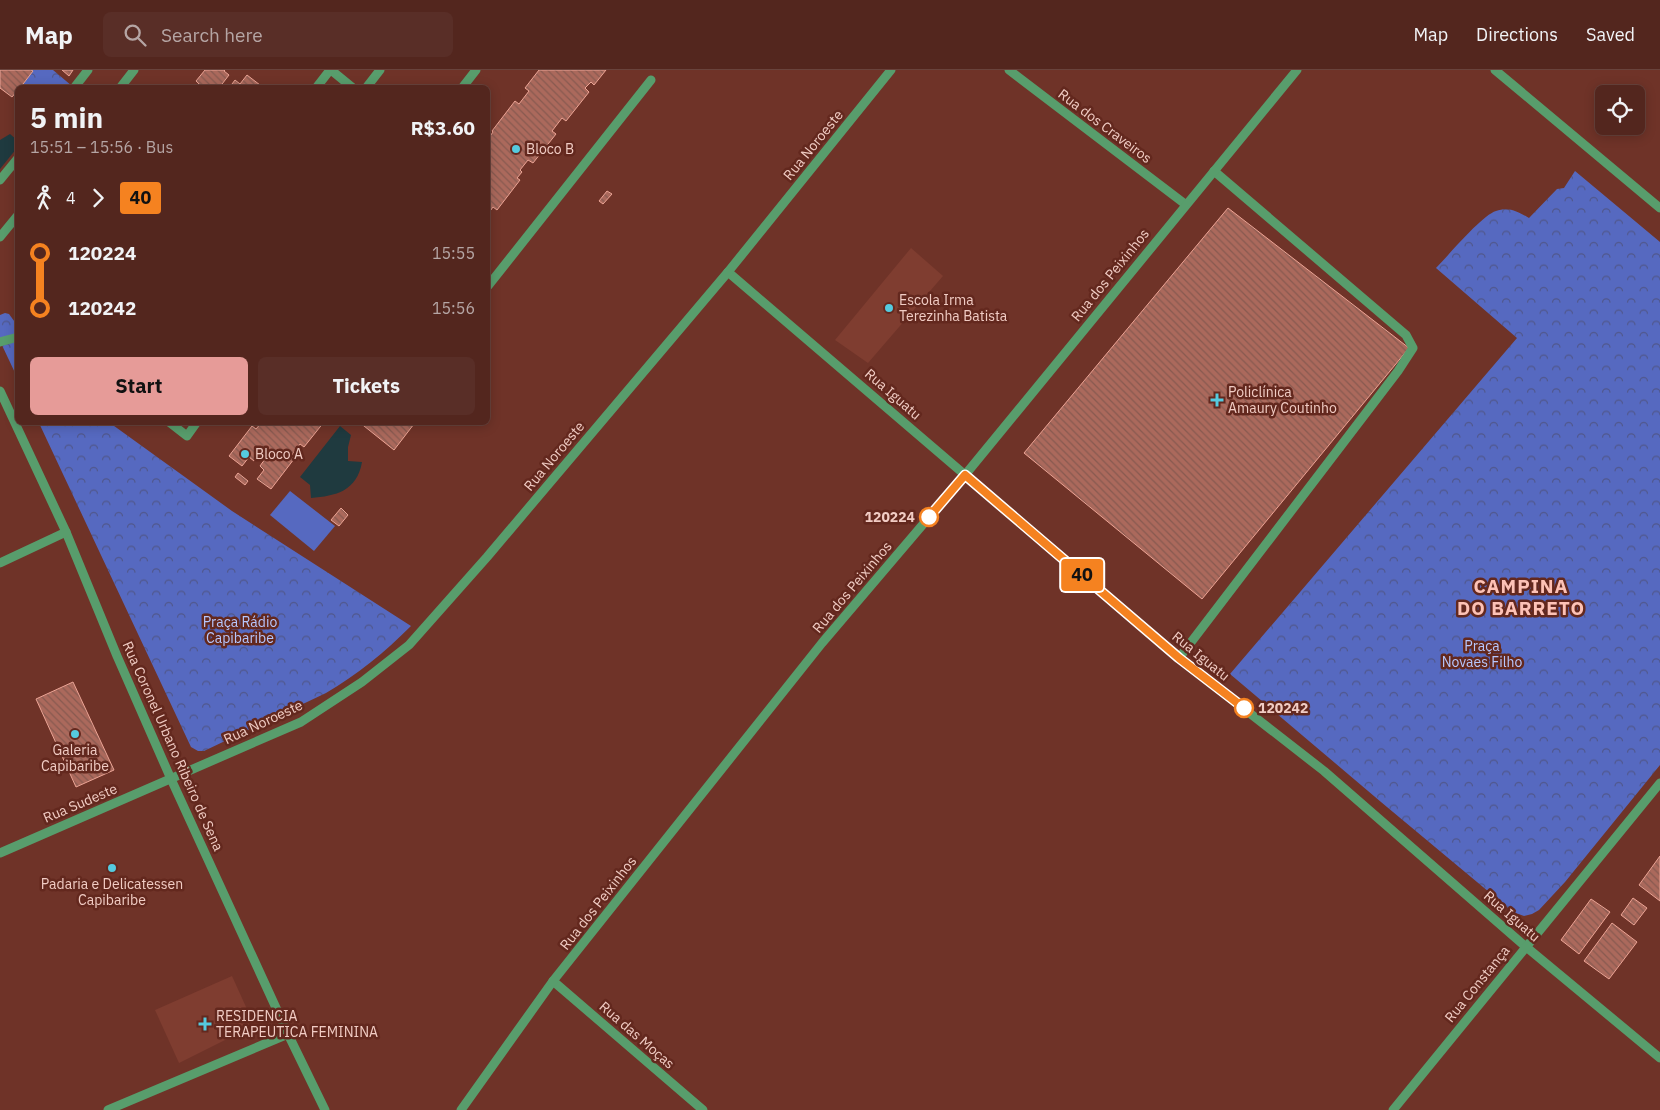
<!DOCTYPE html>
<meta charset="utf-8">
<style>
body{margin:0;font-family:"IBM Plex Sans",sans-serif;background:#592e27;color:#f1f3f6;height:100vh;display:flex;flex-direction:column;font-size:19px;white-space:nowrap}
*{box-sizing:border-box;margin:0}
p{font-size:16px;color:#b5a5a4}
.icon{flex:none;width:28px;height:28px;fill:none;stroke:currentColor;stroke-width:2;stroke-linecap:round;stroke-linejoin:round}
.map{position:relative;flex:1;overflow:hidden}
.side{position:absolute;left:15px;top:15px;width:475px;height:340px;display:flex;flex-direction:column;background:#53261e;border-radius:8px;box-shadow:0 2px 12px #0003,0 0 0 1px #69433c}
.side>*{flex:none}
.badge{padding:0 10px;border-radius:4px;font-size:18px;line-height:32px}
.controls{position:absolute;left:1595px;top:15px;display:grid;gap:10px}
.controls a{display:grid;place-items:center;width:50px;height:50px;border-radius:8px;background:#53261e;box-shadow:0 2px 12px #0003,0 0 0 1px #69433c;font-size:25px}
.map>.badge{position:absolute;translate:-50% -50%;box-shadow:0 0 0 2px #fff}
.legs{display:flex;align-items:center;gap:8px;height:55px;padding:0 15px;font-size:16px}
.legs p{margin-inline-start:auto}
.head{display:flex;align-items:center;justify-content:space-between;height:85px;padding:0 15px}
h1{font-size:28px;font-weight:700;line-height:38px}
.cta{display:flex;gap:10px;margin-top:auto;padding:10px 15px}
.cta a{flex:1;height:58px;border-radius:8px;background:#e69b98;color:#111;font-size:20px;font-weight:700;line-height:58px;text-align:center}
.cta a+a{background:#592e27;color:#f1f3f6}
ul{padding:0 15px;list-style:none}
li{display:flex;align-items:center;gap:18px;height:55px;font-size:19px}
li i{display:grid;place-items:center;width:8px;height:100%;margin:0 6px;background:currentColor}
li i::after{content:'';width:12px;height:12px;margin:-6px;border:4px solid;border-radius:50%;background:#53261e}
li p{margin-inline-start:auto}
li:first-child i{background:linear-gradient(#0000 50%,currentColor 0)}
li:last-child i{background:linear-gradient(currentColor 50%,#0000 0)}
header{display:flex;align-items:center;gap:30px;box-sizing:border-box;height:70px;padding:0 25px;background:#53261e;border-bottom:1px solid #69433c}
header strong{font-size:24px}
nav{display:flex;gap:28px;margin-inline-start:auto;font-size:18px}
.search{width:350px;height:45px;background:#592e27;display:flex;align-items:center;gap:12px;box-sizing:border-box;padding:0 18px;border-radius:8px;color:#b5a5a4;font-size:19px}
.map>svg:first-child{display:block}
</style>
<header>
<strong>Map</strong>
<div class="search"><svg class="icon" aria-label="search" viewBox="0 0 24 24"><circle cx="10" cy="10" r="6"/><path d="M15 15l6 6"/></svg>Search here</div>
<nav><a>Map</a><a>Directions</a><a>Saved</a></nav>
</header>
<div class="map">
<svg width="1660" height="1040" viewBox="0 0 1660 1040">
<defs>
<pattern id="forest-crowns" width="20" height="18" patternUnits="userSpaceOnUse" patternTransform="scale(1.25)"><rect width="20" height="18" fill="#5669c0"/><path d="M2 6a3 3 0 1 1 6 0M12 15a3 3 0 1 1 6 0" fill="none" stroke="#50578b"/></pattern>
<pattern id="building-back-hatch" width="6" height="6" patternUnits="userSpaceOnUse" patternTransform="scale(1.25)"><rect width="6" height="6" fill="#ab695c"/><path d="M-1 5l2 2M0 0l6 6M5-1l2 2" fill="none" stroke="#885a50"/></pattern>
</defs>
<rect width="100%" height="100%" fill="#6f3328"/>
<g fill="#7f3d30">
<path d="M 911,178 L 943,206 L 868,293 L 835,270 Z"/>
<path d="M 232,906 L 251,948 L 247,959 L 179,993 L 155,940 Z"/>
</g>
<path fill="#5669c0" d="M 290,421 L 335,456 L 314,481 L 270,445 Z"/>
<g fill="url(#forest-crowns)">
<path d="M 31,0 L 53,0 L 72,16 L 70,18 L 20,18 L 32,1 Z"/>
<path d="M 1575,101 L 1660,172 L 1660,695 L 1565,812 L 1539,840 L 1532,844 L 1524,846 L 1513,842 L 1381,732 L 1230,604 L 1517,268 L 1436,198 C 1448,186 1482,145 1496,141 C 1509,136 1519,142 1529,148 L 1557,119 L 1564,118 Z"/>
<path d="M 5,243 L 9,244 L 17,255 L 17,307 L 0,271 L 0,245 Z"/>
<path d="M 39,353 L 110,353 L 232,441 L 411,556 C 385,582 357,605 326,623 L 204,681 L 198,681 L 191,677 Z"/>
</g>
<g fill="#1f3a3f">
<path d="M 10,64 L 17,70 L 17,78 L 0,99 L 0,70 Z"/>
<path d="M 340,356 L 351,365 L 348,377 L 348,391 L 362,392 C 357,421 336,426 311,428 L 310,415 L 300,407 Z"/>
</g>
<g fill="url(#building-back-hatch)" stroke="#eba495">
<path d="M 0,0 L 31,0 L 33,1 L 20,18 L 18,18 L 18,20 L 12,27 L 0,18 Z"/>
<path d="M 62,0 L 73,0 L 69,6 Z"/>
<path d="M 205,0 L 225,0 L 224,1 L 229,5 L 219,18 L 197,18 L 199,14 L 196,11 Z"/>
<path d="M 539,0 L 606,0 L 594,15 L 591,12 L 585,18 L 589,22 L 566,51 L 562,48 L 552,61 L 556,64 L 533,93 L 528,90 L 520,100 L 522,102 L 517,108 L 520,110 L 497,140 L 493,137 L 488,144 L 488,69 L 493,62 L 492,61 L 515,31 L 519,34 L 529,21 L 525,18 Z"/>
<path d="M 247,5 L 260,15 L 257,18 L 229,18 L 235,10 L 240,14 Z"/>
<path d="M 607,121 L 612,124 L 603,134 L 599,131 Z"/>
<path d="M 1228,138 L 1409,278 L 1202,529 L 1024,383 Z"/>
<path d="M 262,352 L 324,352 L 304,377 L 300,374 L 291,386 L 294,389 L 271,419 L 257,409 L 264,400 L 260,396 L 270,382 L 265,378 L 254,391 L 249,387 L 242,396 L 229,386 L 252,356 L 256,359 Z"/>
<path d="M 359,352 L 412,352 L 414,354 L 394,380 Z"/>
<path d="M 238,403 L 248,411 L 245,415 L 235,407 Z"/>
<path d="M 341,438 L 348,445 L 339,456 L 331,450 Z"/>
<path d="M 73,612 L 114,700 L 76,717 L 36,629 Z"/>
<path d="M 1660,786 L 1660,831 L 1639,815 Z"/>
<path d="M 1633,828 L 1647,838 L 1634,855 L 1621,845 Z"/>
<path d="M 1591,829 L 1610,842 L 1579,884 L 1561,870 Z"/>
<path d="M 1612,853 L 1637,872 L 1609,909 L 1584,891 Z"/>
</g>
<g fill="none" stroke-linecap="round" stroke-linejoin="round">
<g stroke="#589d6c" stroke-width="9">
<path d="M 331,0 L 353,18"/>
<path d="M 1009,0 L 1185,134"/>
<path d="M 1495,0 L 1660,138"/>
<path d="M 74,18 L 88,0"/>
<path d="M 120,18 L 134,0"/>
<path d="M 316,18 L 330,0"/>
<path d="M 366,18 L 380,0"/>
<path d="M 462,18 L 476,0"/>
<path d="M 0,110 L 18,88"/>
<path d="M 0,167 L 18,145"/>
<path d="M 728,202 L 1179,588 L 1324,701 L 1525,876 L 1660,988"/>
<path d="M 488,216 L 651,10"/>
<path d="M 0,272 L 18,267"/>
<path d="M 0,321 L 66,462 L 117,586 L 171,709 L 288,964 L 325,1040"/>
<path d="M 169,352 L 187,366 L 197,352"/>
<path d="M 0,493 L 66,462"/>
<path d="M 1179,588 L 1398,301 L 1413,278 L 1406,265 L 1214,101"/>
<path d="M 0,783 L 301,652 L 362,612 L 409,575 L 487,487 L 728,202 L 891,0"/>
<path d="M 553,911 L 703,1040"/>
<path d="M 108,1040 L 288,964"/>
<path d="M 461,1040 L 553,911 L 822,573 L 965,405 L 1297,0"/>
<path d="M 1393,1040 L 1660,713"/>
</g>
</g>
<g fill="none" stroke-linecap="round" stroke-linejoin="round">
<defs>
<path id="line-1" d="M 929,447 L 965,405 L 1179,588 L 1244,638"/>
</defs>
<use href="#line-1" stroke="#fff" stroke-width="11"/>
<use href="#line-1" stroke="#f58220" stroke-width="8"/>
</g>
<g fill="#55cadf" stroke="#63281e" stroke-width="2">
<circle cx="516" cy="79" r="5"/>
<circle cx="889" cy="238" r="5"/>
<path d="M1214.5 322.5h5v5h5v5h-5v5h-5v-5h-5v-5h5z"/>
<circle cx="245" cy="384" r="5"/>
<circle cx="75" cy="664" r="5"/>
<circle cx="112" cy="798" r="5"/>
<path d="M202.5 946.5h5v5h5v5h-5v5h-5v-5h-5v-5h5z"/>
</g>
<g fill="#fff" stroke="#f58220" stroke-width="2.5">
<circle cx="929" cy="447" r="9"/>
<circle cx="1244" cy="638" r="9"/>
</g>
<g text-anchor="middle" stroke-width="5" stroke-linejoin="round" paint-order="stroke">
<g font-size="14" fill="#f1ccc4" stroke="#63281e">
<text transform="translate(1105 56) rotate(37)" y="5">Rua dos Craveiros</text>
<text transform="translate(813 75) rotate(-51)" y="5">Rua Noroeste</text>
<text transform="translate(1110 205) rotate(-51)" y="5">Rua dos Peixinhos</text>
<text transform="translate(893 324) rotate(41)" y="5">Rua Iguatu</text>
<text transform="translate(554 386) rotate(-50)" y="5">Rua Noroeste</text>
<text transform="translate(852 517) rotate(-50)" y="5">Rua dos Peixinhos</text>
<text transform="translate(1201 586) rotate(39)" y="5">Rua Iguatu</text>
<text transform="translate(263 652) rotate(-25)" y="5">Rua Noroeste</text>
<text transform="translate(173 676) rotate(66)" y="5">Rua Coronel Urbano Ribeiro de Sena</text>
<text transform="translate(80 733) rotate(-23)" y="5">Rua Sudeste</text>
<text transform="translate(598 833) rotate(-52)" y="5">Rua dos Peixinhos</text>
<text transform="translate(1512 846) rotate(41)" y="5">Rua Iguatu</text>
<text transform="translate(1477 914) rotate(-51)" y="5">Rua Constança</text>
<text transform="translate(637 965) rotate(41)" y="5">Rua das Moças</text>
</g>
<g font-size="14" fill="#f1ccc4" stroke="#63281e" text-anchor="start">
<text x="526" y="84">Bloco B</text>
<text x="899" y="235">Escola Irma<tspan x="899" dy="16">Terezinha Batista</tspan></text>
<text x="1228" y="327">Policlínica<tspan x="1228" dy="16">Amaury Coutinho</tspan></text>
<text x="255" y="389">Bloco A</text>
<text x="75" y="685" text-anchor="middle">Galeria<tspan x="75" dy="16">Capibaribe</tspan></text>
<text x="112" y="819" text-anchor="middle">Padaria e Delicatessen<tspan x="112" dy="16">Capibaribe</tspan></text>
<text x="216" y="951">RESIDENCIA<tspan x="216" dy="16">TERAPEUTICA FEMININA</tspan></text>
</g>
<g font-size="14" font-weight="bold" fill="#f1ccc4" stroke="#63281e" text-anchor="end">
<text x="915" y="452">120224</text>
<text x="1258" y="643" text-anchor="start">120242</text>
</g>
<g font-size="14" fill="#b7c7fe" stroke="#63281e">
<text x="240" y="557">Praça Rádio<tspan x="240" dy="16">Capibaribe</tspan></text>
<text x="1482" y="581">Praça<tspan x="1482" dy="16">Novaes Filho</tspan></text>
</g>
<g font-size="19" font-weight="bold" letter-spacing="1" fill="#fdc2b6" stroke="#63281e">
<text x="1521" y="523">CAMPINA<tspan x="1521" dy="22">DO BARRETO</tspan></text>
</g>
</g>
</svg>
<div class="controls">
<a><svg class="icon" aria-label="locate" viewBox="0 0 24 24"><circle cx="12" cy="12" r="6"/><path d="M12 2v4M12 18v4M2 12h4M18 12h4"/></svg></a>
</div>
<b class="badge" style="left:1082px;top:505px;background:#f58220;color:#111">40</b>
<section class="side">
<div class="head"><div><h1>5 min</h1><p>15:51 – 15:56 · Bus</p></div><b>R$3.60</b></div>
<div class="legs"><svg class="icon" aria-label="walk" viewBox="0 0 24 24"><circle cx="13" cy="4" r="2"/><path d="M13 8l-2 6 4 7M11 14l-3 7M7 12l3-4h3l4 4"/></svg>4<svg class="icon" aria-label="forward" viewBox="0 0 24 24"><path d="M9 5l7 7-7 7"/></svg><b class="badge" style="background:#f58220;color:#111">40</b></div>
<ul>
<li><i style="color:#f58220"></i><b>120224</b><p>15:55</p></li>
<li><i style="color:#f58220"></i><b>120242</b><p>15:56</p></li>
</ul>
<div class="cta"><a>Start</a><a>Tickets</a></div>
</section>
</div>
